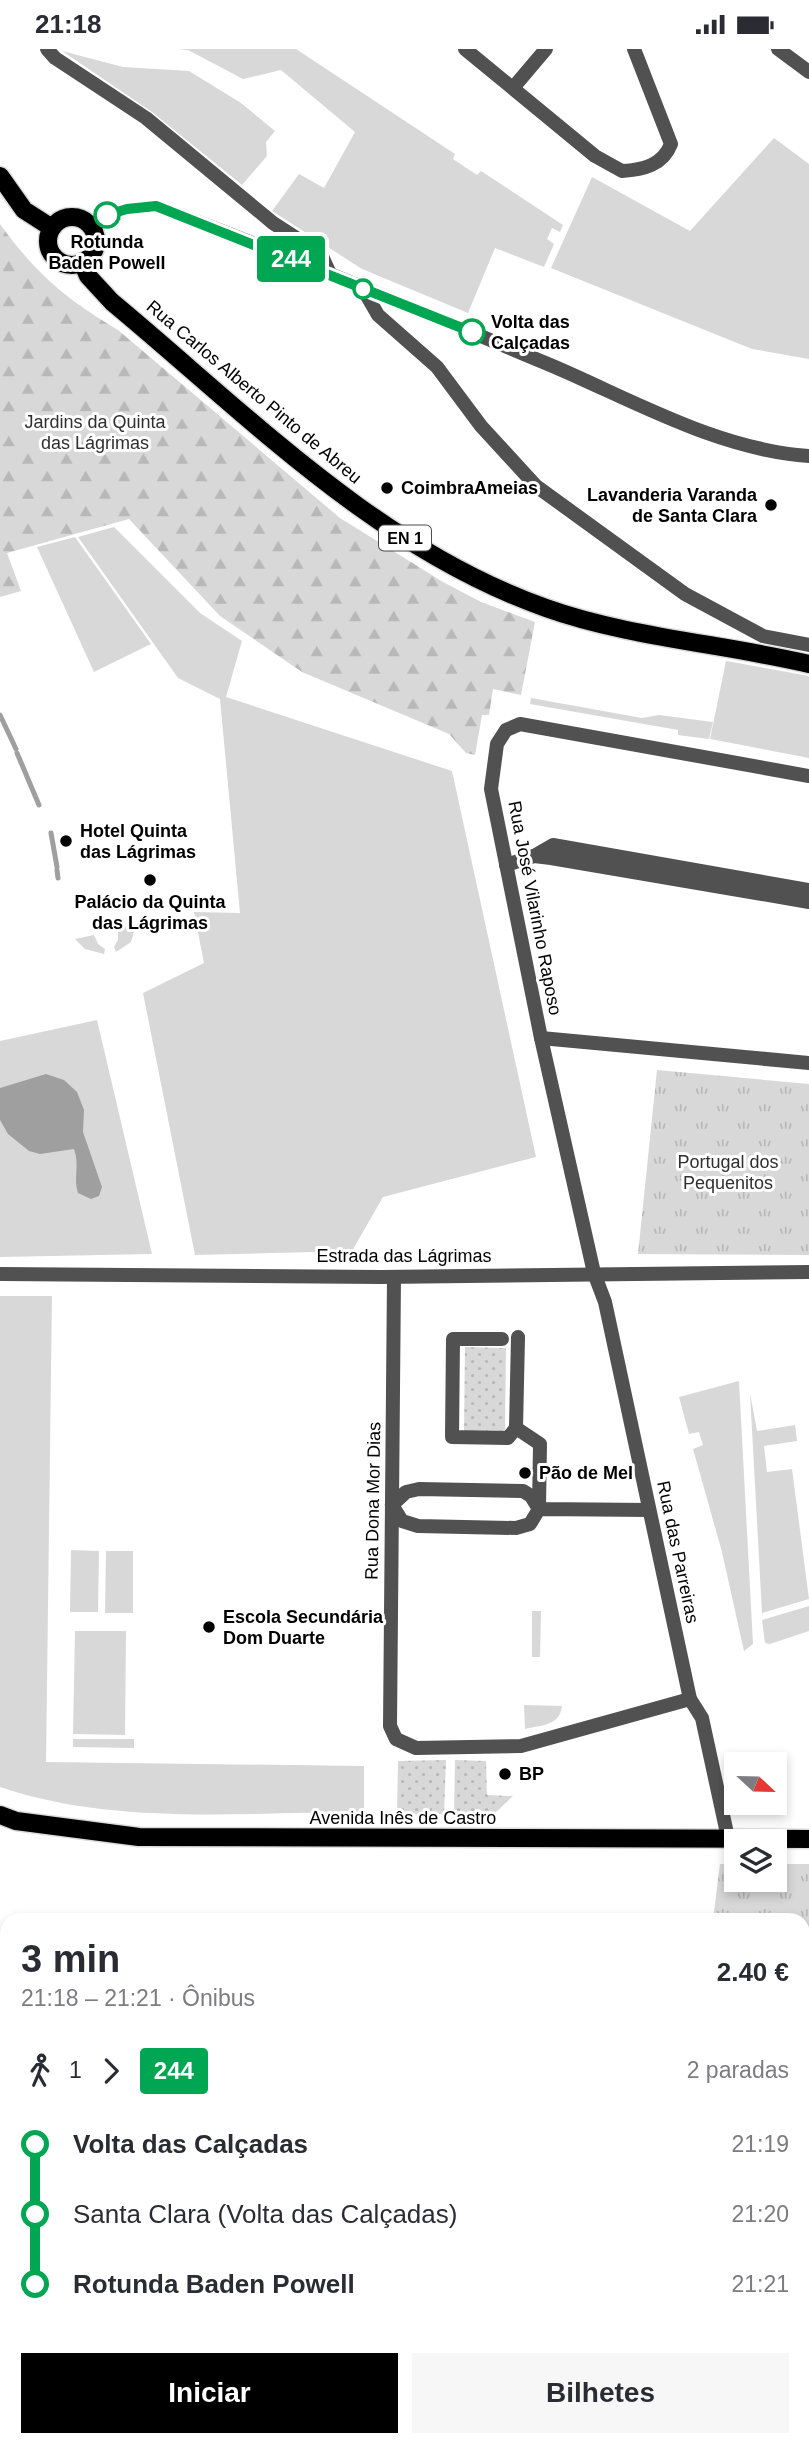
<!DOCTYPE html>
<html lang="pt">
<meta charset="utf-8">
<style>
body{margin:0;font-family:Helvetica,sans-serif;background:#f7f7f7;color:#2b2b33;height:100vh;display:flex;flex-direction:column;font-size:26px;white-space:nowrap}
*{box-sizing:border-box;margin:0}
p{font-size:23px;color:#7c7c81}
.icon{flex:none;width:38px;height:38px;fill:none;stroke:currentColor;stroke-width:2;stroke-linecap:round;stroke-linejoin:round}
.map{position:relative;flex:1;overflow:hidden}
.sheet{position:absolute;left:0px;top:1864px;width:810px;height:534px;display:flex;flex-direction:column;background:#fff;border-radius:21px 21px 0 0;box-shadow:0 4px 10px #0003}
.sheet>*{flex:none}
.badge{padding:0 14px;border-radius:5px;font-size:24px;line-height:46px}
.needle{width:46px;rotate:112deg}
.tools{position:absolute;left:724px;top:1703px;display:grid;gap:14px}
.tools a{display:grid;place-items:center;width:63px;height:63px;border-radius:0px;background:#fff;box-shadow:0 4px 10px #0003;font-size:35px}
.map>.badge{position:absolute;translate:-50% -50%;box-shadow:0 0 0 4px #fff}
.legs{display:flex;align-items:center;gap:10px;height:77px;padding:0 21px;font-size:23px}
.legs p{margin-inline-start:auto}
.overview{display:flex;align-items:center;justify-content:space-between;height:119px;padding:0 21px}
h1{font-size:38px;font-weight:600;line-height:52px}
.cta{display:flex;gap:14px;margin-top:auto;padding:14px 21px}
.cta a{flex:1;height:80px;border-radius:0px;background:#000;color:#fff;font-size:28px;font-weight:600;line-height:80px;text-align:center}
.cta a+a{background:#f7f7f7;color:#2b2b33}
ul{padding:0 21px;list-style:none}
li{display:flex;align-items:center;gap:24px;height:70px;font-size:26px}
li i{display:grid;place-items:center;width:10px;height:100%;margin:0 9px;background:currentColor}
li i::after{content:'';width:18px;height:18px;margin:-9px;border:5px solid;border-radius:50%;background:#fff}
li p{margin-inline-start:auto}
li:first-child i{background:linear-gradient(#0000 50%,currentColor 0)}
li:last-child i{background:linear-gradient(currentColor 50%,#0000 0)}
.status{display:flex;justify-content:space-between;align-items:center;height:49px;padding:0 35px;background:#fff;direction:ltr}
.status svg{height:19px;fill:currentColor}
.map>svg:first-child{display:block}
</style>
<div class="status"><b>21:18</b><svg viewBox="0 0 49 12"><path d="M0 12V9h3v3zM5 12V6h3v6zM10 12V3h3v9zM15 12V0h3v12zM26 1h20v11H26zM47 4h2v5h-2z"/></svg></div>
<div class="map">
<svg width="809" height="2396" viewBox="0 0 809 2396">
<defs>
<pattern id="forest-firs" width="22" height="20" patternUnits="userSpaceOnUse" patternTransform="scale(1.75)"><rect width="22" height="20" fill="#d8d8d8"/><path d="M5 1l3.5 6h-7zM16 11l3.5 6h-7z" fill="#b8b8b8"/></pattern>
<pattern id="park-tufts" width="24" height="20" patternUnits="userSpaceOnUse" patternTransform="scale(1.75)"><rect width="24" height="20" fill="#d8d8d8"/><path d="M3 7l-1-3M5 7V3M7 7l1-3M15 17l-1-3M17 17v-4M19 17l1-3" fill="none" stroke="#b8b8b8"/></pattern>
<pattern id="garden-dots" width="8" height="8" patternUnits="userSpaceOnUse" patternTransform="scale(1.75)"><rect width="8" height="8" fill="#d8d8d8"/><path d="M2 2h.1M6 6h.1" fill="none" stroke="#b8b8b8" stroke-width="1.8" stroke-linecap="round"/></pattern>
</defs>
<rect width="100%" height="100%" fill="#fff"/>
<g fill="#d8d8d8">
<path d="M 177,0 L 296,0 L 455,105 L 453,110 L 477,126 L 481,122 L 563,176 L 560,183 L 552,179 L 547,190 L 554,195 L 544,218 L 495,199 L 468,264 L 362,220 L 272,162 L 299,125 L 324,139 L 355,83 L 281,21 L 243,30 L 188,1 Z"/>
<path d="M 62,2 L 123,18 L 189,22 L 241,54 L 275,82 L 266,93 L 267,107 L 242,136 L 152,63 Z"/>
<path d="M 774,89 L 809,115 L 809,310 L 752,300 L 551,219 L 592,128 L 690,182 Z"/>
<path d="M 114,478 L 200,564 L 242,592 L 226,648 L 452,722 L 536,1108 L 383,1148 L 352,1202 L 195,1206 L 143,944 L 204,914 L 194,863 L 240,864 L 220,650 L 178,629 L 78,488 Z"/>
<path d="M 75,488 L 151,595 L 94,623 L 37,498 Z"/>
<path d="M 726,612 L 809,627 L 809,709 L 710,690 Z"/>
<path d="M 531,649 L 642,669 L 659,666 L 713,673 L 709,690 L 678,686 L 678,681 L 530,655 Z"/>
<path d="M 136,876 L 131,893 L 116,903 L 114,898 L 118,891 L 118,880 Z"/>
<path d="M 94,886 L 98,895 L 105,900 L 104,905 L 85,900 L 75,890 Z"/>
<path d="M 97,971 L 152,1205 L 0,1208 L 0,992 Z"/>
<path d="M 0,1247 L 52,1247 L 46,1713 L 364,1717 L 364,1763 C 244,1763 115,1777 0,1738 Z"/>
<path d="M 739,1332 L 753,1595 L 744,1602 L 722,1503 L 693,1400 L 703,1396 L 699,1383 L 689,1385 L 679,1348 Z"/>
<path d="M 750,1344 L 757,1382 L 795,1376 L 797,1392 L 764,1397 L 767,1423 L 792,1420 L 809,1550 L 762,1564 Z"/>
<path d="M 71,1501 L 99,1502 L 98,1563 L 70,1563 Z"/>
<path d="M 106,1502 L 133,1502 L 133,1564 L 105,1564 Z"/>
<path d="M 809,1557 L 809,1582 L 770,1595 L 765,1594 L 762,1571 Z"/>
<path d="M 532,1562 L 541,1562 L 540,1608 L 532,1608 Z"/>
<path d="M 75,1582 L 126,1582 L 125,1686 L 73,1685 Z"/>
<path d="M 524,1656 L 562,1657 C 560,1677 541,1676 525,1680 Z"/>
<path d="M 73,1690 L 134,1690 L 134,1699 L 73,1698 Z"/>
</g>
<path fill="url(#forest-firs)" d="M 0,175 C 36,225 66,250 118,281 L 340,469 L 443,533 L 481,553 L 535,573 L 521,646 L 493,640 L 489,666 L 482,666 L 475,706 L 466,704 L 449,685 L 302,623 L 220,567 L 129,470 L 7,504 L 21,542 L 0,548 Z"/>
<g fill="url(#park-tufts)">
<path d="M 657,1021 L 809,1035 L 809,1206 L 638,1205 Z"/>
<path d="M 720,1815 L 737,1815 L 737,1830 L 775,1830 L 775,1815 L 809,1815 L 809,2048 L 803,2049 L 803,1871 L 713,1871 Z"/>
<path d="M 7,2000 L 7,2245 L 0,2247 L 0,2001 Z"/>
<path d="M 803,2053 L 809,2074 L 809,2243 L 803,2243 Z"/>
</g>
<g fill="url(#garden-dots)">
<path d="M 465,1298 L 506,1299 L 505,1382 L 464,1382 Z"/>
<path d="M 446,1711 L 444,1765 L 397,1765 L 398,1712 Z"/>
<path d="M 455,1711 L 486,1712 L 487,1746 L 513,1747 L 493,1766 L 454,1765 Z"/>
</g>
<g fill="#9f9f9f">
<path d="M 46,1025 L 64,1031 L 77,1043 L 84,1061 L 83,1083 L 102,1138 L 99,1147 L 91,1150 L 78,1144 C 73,1129 80,1116 74,1100 L 40,1105 L 29,1102 L 8,1085 L 0,1071 L 0,1039 Z"/>
<path d="M 803,2245 L 809,2245 L 809,2396 L 0,2396 L 0,2262 L 7,2261 L 7,2390 L 803,2390 Z"/>
</g>
<g fill="none" stroke-linecap="round" stroke-linejoin="round">
<g stroke="#9f9f9f" stroke-width="5">
<path d="M 0,666 L 16,700"/>
<path d="M 17,704 L 39,756"/>
<path d="M 51,784 L 57,818"/>
<path d="M 57,821 L 58,829"/>
</g>
<defs>
<g id="primary">
<path d="M 0,127 L 24,161 L 52,179"/>
<circle cx="72" cy="192" r="24"/>
<path d="M 82,213 L 88,227 L 112,253 C 247,365 376,499 546,559 C 627,588 724,595 809,615"/>
<path d="M 0,1766 L 16,1772 L 139,1788 L 809,1790"/>
</g>
</defs>
<use href="#primary" stroke="#dbdbdb" stroke-width="21"/>
<g stroke="#515151" stroke-width="14">
<path d="M 47,0 L 55,9 L 146,69 L 273,174 L 321,205 L 331,227"/>
<path d="M 465,0 L 595,107 L 622,122 C 643,121 663,116 671,95 L 634,0"/>
<path d="M 778,0 L 809,23"/>
<path d="M 513,39 L 546,0"/>
<path d="M 363,240 L 378,266 L 437,318 L 481,377 L 536,437 L 685,545 L 763,587 L 809,596"/>
<path d="M 534,807 L 553,796 L 809,841"/>
<path d="M 506,816 L 534,807 L 551,809 L 809,853"/>
<path d="M 541,989 L 809,1014"/>
<path d="M 0,1225 L 381,1228 L 809,1223"/>
<path d="M 394,1228 L 390,1677 L 396,1690 L 416,1699 L 521,1697 L 690,1650"/>
<path d="M 518,1288 L 516,1379 L 540,1395 L 539,1459"/>
<path d="M 502,1290 L 453,1290 L 452,1388 L 508,1389 L 516,1379"/>
<path d="M 539,1460 L 531,1447 L 523,1442 L 419,1440 L 406,1443 L 392,1456 L 402,1472 L 418,1477 L 516,1479 L 530,1475 L 539,1460 L 649,1461"/>
<path d="M 728,1789 L 702,1669 L 690,1650 L 605,1253 L 594,1224 L 541,989 L 491,740 L 497,695 L 506,681 L 520,675 L 809,727"/>
</g>
<path stroke="#515151" stroke-width="14" d="M 90,176 L 127,160 L 156,157 C 290,207 423,263 555,318 C 636,353 720,401 809,407"/>
<use href="#primary" stroke="#000" stroke-width="18"/>
</g>
<g fill="none" stroke-linecap="round" stroke-linejoin="round">
<defs>
<path id="line-1" d="M 107,166 L 127,160 L 156,157 L 472,283"/>
</defs>
<use href="#line-1" stroke="#fff" stroke-width="16"/>
<use href="#line-1" stroke="#00a651" stroke-width="10"/>
</g>
<g fill="#fff" stroke="#00a651" stroke-width="3.5">
<circle cx="107" cy="166" r="12"/>
<circle cx="363" cy="240" r="9"/>
<circle cx="472" cy="283" r="12"/>
</g>
<g fill="#000" stroke="#fff" stroke-width="2.5">
<circle cx="387" cy="439" r="7"/>
<circle cx="771" cy="456" r="7"/>
<circle cx="66" cy="792" r="7"/>
<circle cx="150" cy="831" r="7"/>
<circle cx="525" cy="1424" r="7"/>
<circle cx="209" cy="1578" r="7"/>
<circle cx="505" cy="1725" r="7"/>
</g>
<g text-anchor="middle" stroke-width="6" stroke-linejoin="round" paint-order="stroke">
<rect fill="#fff" stroke="#4c4c4c" stroke-width="2" x="379" y="476.5" width="52" height="25" rx="5"/>
<g font-size="16" font-weight="bold" fill="#000">
<text x="405" y="495">EN 1</text>
</g>
<g font-size="18" font-weight="bold" fill="#000" stroke="#fff">
<text x="107" y="199">Rotunda<tspan x="107" dy="21">Baden Powell</tspan></text>
<text x="491" y="279" text-anchor="start">Volta das<tspan x="491" dy="21">Calçadas</tspan></text>
</g>
<g font-size="18" fill="#000" stroke="#fff">
<text transform="translate(254 343) rotate(40)" y="6">Rua Carlos Alberto Pinto de Abreu</text>
<text transform="translate(535 859) rotate(79)" y="6">Rua José Vilarinho Raposo</text>
<text x="404" y="1213">Estrada das Lágrimas</text>
<text transform="translate(373 1452) rotate(-89)" y="6">Rua Dona Mor Dias</text>
<text transform="translate(678 1503) rotate(78)" y="6">Rua das Parreiras</text>
<text x="403" y="1775">Avenida Inês de Castro</text>
</g>
<g font-size="18" fill="#2f2f2f" stroke="#fff">
<text x="95" y="379">Jardins da Quinta<tspan x="95" dy="21">das Lágrimas</tspan></text>
<text x="728" y="1119">Portugal dos<tspan x="728" dy="21">Pequenitos</tspan></text>
</g>
<g font-size="18" font-weight="bold" fill="#000" stroke="#fff" text-anchor="start">
<text x="401" y="445">CoimbraAmeias</text>
<text x="757" y="452" text-anchor="end">Lavanderia Varanda<tspan x="757" dy="21">de Santa Clara</tspan></text>
<text x="80" y="788">Hotel Quinta<tspan x="80" dy="21">das Lágrimas</tspan></text>
<text x="150" y="859" text-anchor="middle">Palácio da Quinta<tspan x="150" dy="21">das Lágrimas</tspan></text>
<text x="539" y="1430">Pão de Mel</text>
<text x="223" y="1574">Escola Secundária<tspan x="223" dy="21">Dom Duarte</tspan></text>
<text x="519" y="1731">BP</text>
</g>
</g>
</svg>
<div class="tools">
<a><svg class="needle" viewBox="-14 -14 28 28"><path d="M0-13l5 13h-10z" fill="#e53935"/><path d="M0 13l5-13h-10z" fill="#7c7c81"/></svg></a>
<a><svg class="icon" aria-label="layers" viewBox="0 0 24 24"><path d="M12 4l9 5-9 5-9-5zM3 14l9 5 9-5"/></svg></a>
</div>
<b class="badge" style="left:291px;top:210px;background:#00a651;color:#fff">244</b>
<section class="sheet">
<div class="overview"><div><h1>3 min</h1><p>21:18 – 21:21 · Ônibus</p></div><b>2.40 €</b></div>
<div class="legs"><svg class="icon" aria-label="walk" viewBox="0 0 24 24"><circle cx="13" cy="4" r="2"/><path d="M13 8l-2 6 4 7M11 14l-3 7M7 12l3-4h3l4 4"/></svg>1<svg class="icon" aria-label="forward" viewBox="0 0 24 24"><path d="M9 5l7 7-7 7"/></svg><b class="badge" style="background:#00a651;color:#fff">244</b><p>2 paradas</p></div>
<ul>
<li><i style="color:#00a651"></i><b>Volta das Calçadas</b><p>21:19</p></li>
<li><i style="color:#00a651"></i><span>Santa Clara (Volta das Calçadas)</span><p>21:20</p></li>
<li><i style="color:#00a651"></i><b>Rotunda Baden Powell</b><p>21:21</p></li>
</ul>
<div class="cta"><a>Iniciar</a><a>Bilhetes</a></div>
</section>
</div>
